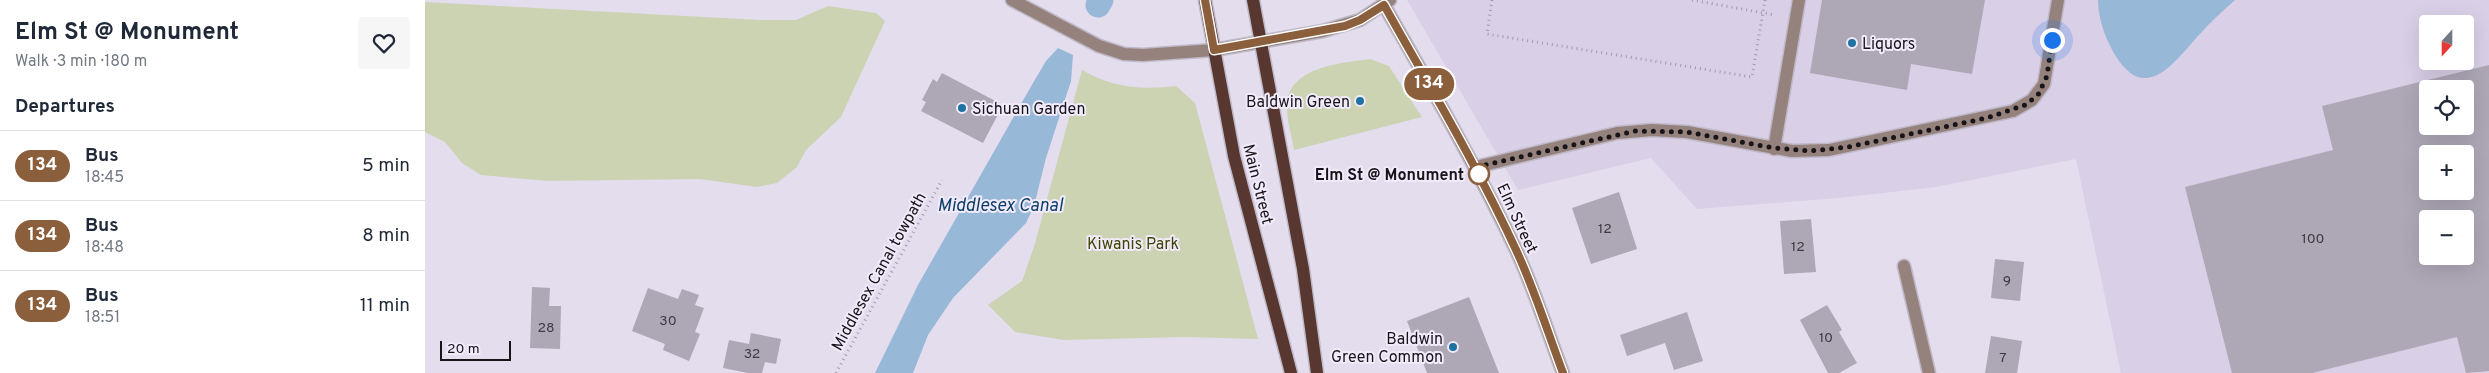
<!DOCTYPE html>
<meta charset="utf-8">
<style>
body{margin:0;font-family:Overpass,sans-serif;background:#f6f6f7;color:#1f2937;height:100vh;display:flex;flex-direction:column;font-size:19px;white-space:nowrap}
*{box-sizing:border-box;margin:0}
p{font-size:16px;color:#747a83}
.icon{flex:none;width:28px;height:28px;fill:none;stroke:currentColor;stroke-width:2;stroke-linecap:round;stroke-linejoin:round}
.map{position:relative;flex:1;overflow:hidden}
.sheet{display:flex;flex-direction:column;background:#fff;width:425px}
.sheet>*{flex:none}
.badge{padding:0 10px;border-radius:16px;font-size:18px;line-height:32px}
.needle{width:32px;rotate:201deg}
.buttons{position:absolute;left:1994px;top:15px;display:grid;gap:10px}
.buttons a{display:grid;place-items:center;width:55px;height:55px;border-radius:5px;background:#fff;box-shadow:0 5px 20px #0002;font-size:25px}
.scale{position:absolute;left:15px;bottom:12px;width:71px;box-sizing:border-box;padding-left:5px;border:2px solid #17151a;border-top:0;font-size:14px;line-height:18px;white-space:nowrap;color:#17151a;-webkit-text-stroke:4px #f1eafb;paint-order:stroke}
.you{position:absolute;width:25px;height:25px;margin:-12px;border:4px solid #fff;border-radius:50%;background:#1a73e8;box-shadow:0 0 0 8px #1a73e833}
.map>.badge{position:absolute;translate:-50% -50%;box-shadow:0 0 0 2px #fff}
h2{padding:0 15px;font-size:19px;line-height:45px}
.round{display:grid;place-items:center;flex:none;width:52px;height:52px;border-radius:5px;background:#f6f6f7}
.headline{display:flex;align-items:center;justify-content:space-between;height:85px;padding:0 15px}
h1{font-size:24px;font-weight:700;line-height:38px}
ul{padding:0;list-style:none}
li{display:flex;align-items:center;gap:15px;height:70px;padding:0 15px;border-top:1px solid #e0e1e3}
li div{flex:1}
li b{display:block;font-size:19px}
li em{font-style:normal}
li .badge{min-width:55px;font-weight:700;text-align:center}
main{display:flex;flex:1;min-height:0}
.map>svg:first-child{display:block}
</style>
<main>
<section class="sheet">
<div class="headline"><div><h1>Elm St @ Monument</h1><p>Walk · 3 min · 180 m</p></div><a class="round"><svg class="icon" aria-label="heart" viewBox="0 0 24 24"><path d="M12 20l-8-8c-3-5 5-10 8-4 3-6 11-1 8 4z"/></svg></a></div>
<h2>Departures</h2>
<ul>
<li><span class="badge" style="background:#8b5e3c;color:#fff">134</span><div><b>Bus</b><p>18:45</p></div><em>5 min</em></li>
<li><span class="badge" style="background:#8b5e3c;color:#fff">134</span><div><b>Bus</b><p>18:48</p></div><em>8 min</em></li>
<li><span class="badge" style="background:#8b5e3c;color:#fff">134</span><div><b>Bus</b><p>18:51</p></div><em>11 min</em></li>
</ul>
</section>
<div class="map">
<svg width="2064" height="373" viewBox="0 0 2064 373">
<rect width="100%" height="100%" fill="#e4ddee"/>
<path fill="#d9cfe7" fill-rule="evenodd" d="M 982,0 L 2064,0 L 2064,373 L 1696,373 L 1651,159 L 1511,187 L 1414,198 L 1272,209 L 1226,158 L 1093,190 ZM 2002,24 L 2040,24 L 2040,61 L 2002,61 ZM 2002,89 L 2040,89 L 2040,126 L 2002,126 ZM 2002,154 L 2040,154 L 2040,191 L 2002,191 ZM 2002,219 L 2040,219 L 2040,256 L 2002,256 Z"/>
<g fill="#cbd3b3">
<path d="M 0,2 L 335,20 L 371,20 L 403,6 L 451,13 L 460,21 L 416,117 L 381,150 L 372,167 L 352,183 L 332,187 L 275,179 L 123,181 L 56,175 L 37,163 L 20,142 L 0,132 Z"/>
<path d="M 945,59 L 964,66 L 997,117 L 869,150 C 867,136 861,118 862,104 C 864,67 916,63 945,59 Z"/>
<path d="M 657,70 C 688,88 716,90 751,86 L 770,103 L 833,339 L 760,337 L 639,340 L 590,332 L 563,305 L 597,281 L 609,247 Z"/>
</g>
<g fill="#98b8d7">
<path d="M 1673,0 L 1810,0 C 1798,11 1785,22 1774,35 C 1753,57 1724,103 1694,61 C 1682,44 1673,20 1673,0 Z"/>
<path d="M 633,48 L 648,55 L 646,81 L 621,158 L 609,206 L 601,223 L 528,298 L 503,335 L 488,373 L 450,373 L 493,285 L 608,83 L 621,61 Z"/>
</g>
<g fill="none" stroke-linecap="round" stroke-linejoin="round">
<path stroke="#98b8d7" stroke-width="25" d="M 673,5 L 676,0"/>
</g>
<g fill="#aea7b6" fill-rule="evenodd">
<path d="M 1397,0 L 1560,0 L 1547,74 L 1486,64 L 1482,90 L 1385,73 Z"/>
<path d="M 2064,65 L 2064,371 L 2041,373 L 2032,337 L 1887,373 L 1807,373 L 1760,187 L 1908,150 L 1897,106 ZM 2002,89 L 2040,89 L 2040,126 L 2002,126 ZM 2002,154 L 2040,154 L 2040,191 L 2002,191 ZM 2002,219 L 2040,219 L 2040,256 L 2002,256 Z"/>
<path d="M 517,73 L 578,105 L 558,143 L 496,111 L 501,102 L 497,100 L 508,79 L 512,82 Z"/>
<path d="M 1194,192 L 1212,249 L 1166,264 L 1147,208 Z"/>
<path d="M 1386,219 L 1391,272 L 1359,274 L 1355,221 Z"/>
<path d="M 1570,259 L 1599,262 L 1595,301 L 1566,298 Z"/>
<path d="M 107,287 L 125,288 L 124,306 L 136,306 L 135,349 L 105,348 Z"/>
<path d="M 223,288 L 253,299 L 257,289 L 274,295 L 270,305 L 279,308 L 270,332 L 275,334 L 264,361 L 238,350 L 240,344 L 207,331 Z"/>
<path d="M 1044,297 L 1074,373 L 1002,373 L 982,321 Z"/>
<path d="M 1402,305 L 1417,330 L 1414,332 L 1432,363 L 1414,373 L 1403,373 L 1375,320 Z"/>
<path d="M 1262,312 L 1278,361 L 1249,370 L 1240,343 L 1202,356 L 1195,335 Z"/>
<path d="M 326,333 L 356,339 L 351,364 L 340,362 L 337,373 L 323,373 L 298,368 L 304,340 L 324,344 Z"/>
<path d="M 1566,336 L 1597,341 L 1592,373 L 1560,373 Z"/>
</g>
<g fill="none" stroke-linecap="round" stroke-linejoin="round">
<defs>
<g id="minor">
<path d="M 587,0 L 674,46 L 699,54 L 718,55 L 789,50 L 898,31 L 935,20 L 965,0"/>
<path d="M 959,5 C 1005,86 1052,167 1092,252 C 1110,291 1123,333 1138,373"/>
<path d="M 1349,149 L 1374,0"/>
<path d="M 1051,167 L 1192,133 L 1227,130 L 1262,132 L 1367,151 L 1404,150 L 1588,111 L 1607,100 L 1619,84 L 1633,0"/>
<path d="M 1479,266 L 1504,373"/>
</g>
<g id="major">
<path d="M 780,0 L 809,156 L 866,373"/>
<path d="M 828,0 L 878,269 L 892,373"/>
</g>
</defs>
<use href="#minor" stroke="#bfb9c8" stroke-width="15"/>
<use href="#major" stroke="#bfb9c8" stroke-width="15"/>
<g stroke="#a19ca9" stroke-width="3" stroke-dasharray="1 4" stroke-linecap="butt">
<path d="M 1067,0 L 1062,34 L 1327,77 L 1340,0"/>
<path d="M 1267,0 L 1350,15"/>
<path d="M 411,373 L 517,180"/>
</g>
<use href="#minor" stroke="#96827d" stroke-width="12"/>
<use href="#major" stroke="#57372f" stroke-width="12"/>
</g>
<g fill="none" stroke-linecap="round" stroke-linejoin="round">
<defs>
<path id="line" d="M 780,0 L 789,50 L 920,26 L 935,20 L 959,5 C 1005,87 1053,167 1092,252 C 1110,291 1123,333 1138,373"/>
</defs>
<use href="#line" stroke="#fff" stroke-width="11"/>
<use href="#line" stroke="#8b5e3c" stroke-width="8"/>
<path stroke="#17151a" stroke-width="5" stroke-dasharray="0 9" d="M 1054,174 L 1051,167 L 1210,131 L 1262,132 L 1349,148 L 1385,151 L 1423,147 L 1562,118 L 1600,105 L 1613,95 L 1622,76 L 1627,40"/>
</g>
<g fill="#1e72a3" stroke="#f1eafb" stroke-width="2">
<circle cx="1427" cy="43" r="5"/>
<circle cx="935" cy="101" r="5"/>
<circle cx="537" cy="108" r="5"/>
<circle cx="1028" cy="347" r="5"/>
</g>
<circle fill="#fff" stroke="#8b5e3c" stroke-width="2.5" cx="1054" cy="174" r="10"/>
<g text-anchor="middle" stroke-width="4" stroke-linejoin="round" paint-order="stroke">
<g font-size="14" fill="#3d3a41">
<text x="1180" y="233">12</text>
<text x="1888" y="243">100</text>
<text x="1373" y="251">12</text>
<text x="1582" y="285">9</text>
<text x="243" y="325">30</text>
<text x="121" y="332">28</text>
<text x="1401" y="342">10</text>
<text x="327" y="358">32</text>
<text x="1578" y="362">7</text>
</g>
<g font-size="16" fill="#17151a" stroke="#f1eafb" text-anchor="start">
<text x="1437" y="49">Liquors</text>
<text x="925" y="107" text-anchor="end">Baldwin Green</text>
<text x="547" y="114">Sichuan Garden</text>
<text x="1018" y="344" text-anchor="end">Baldwin<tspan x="1018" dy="18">Green Common</tspan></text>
</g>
<g font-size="16" font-weight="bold" fill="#17151a" stroke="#f1eafb" text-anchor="end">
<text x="1039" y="180">Elm St @ Monument</text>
</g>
<g font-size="16" fill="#17151a" stroke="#f1eafb">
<text transform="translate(834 184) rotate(76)" y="6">Main Street</text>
<text transform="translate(1093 218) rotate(65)" y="6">Elm Street</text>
<text transform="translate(453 271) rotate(-61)" y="6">Middlesex Canal towpath</text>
</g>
<g font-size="16" fill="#3c4602" stroke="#f1eafb">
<text x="708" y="249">Kiwanis Park</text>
</g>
<g font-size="18" font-style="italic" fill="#0c3f67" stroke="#f1eafb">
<text x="575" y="211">Middlesex Canal</text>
</g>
</g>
</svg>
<div class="buttons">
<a><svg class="needle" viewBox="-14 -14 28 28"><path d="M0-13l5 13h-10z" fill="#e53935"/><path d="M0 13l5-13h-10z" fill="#747a83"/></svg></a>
<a><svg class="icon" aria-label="locate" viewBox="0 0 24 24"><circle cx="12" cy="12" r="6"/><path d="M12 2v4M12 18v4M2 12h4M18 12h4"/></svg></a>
<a>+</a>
<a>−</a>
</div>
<div class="scale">20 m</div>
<div class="you" style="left:1627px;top:40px"></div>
<b class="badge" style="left:1004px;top:84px;background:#8b5e3c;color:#fff">134</b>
</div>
</main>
